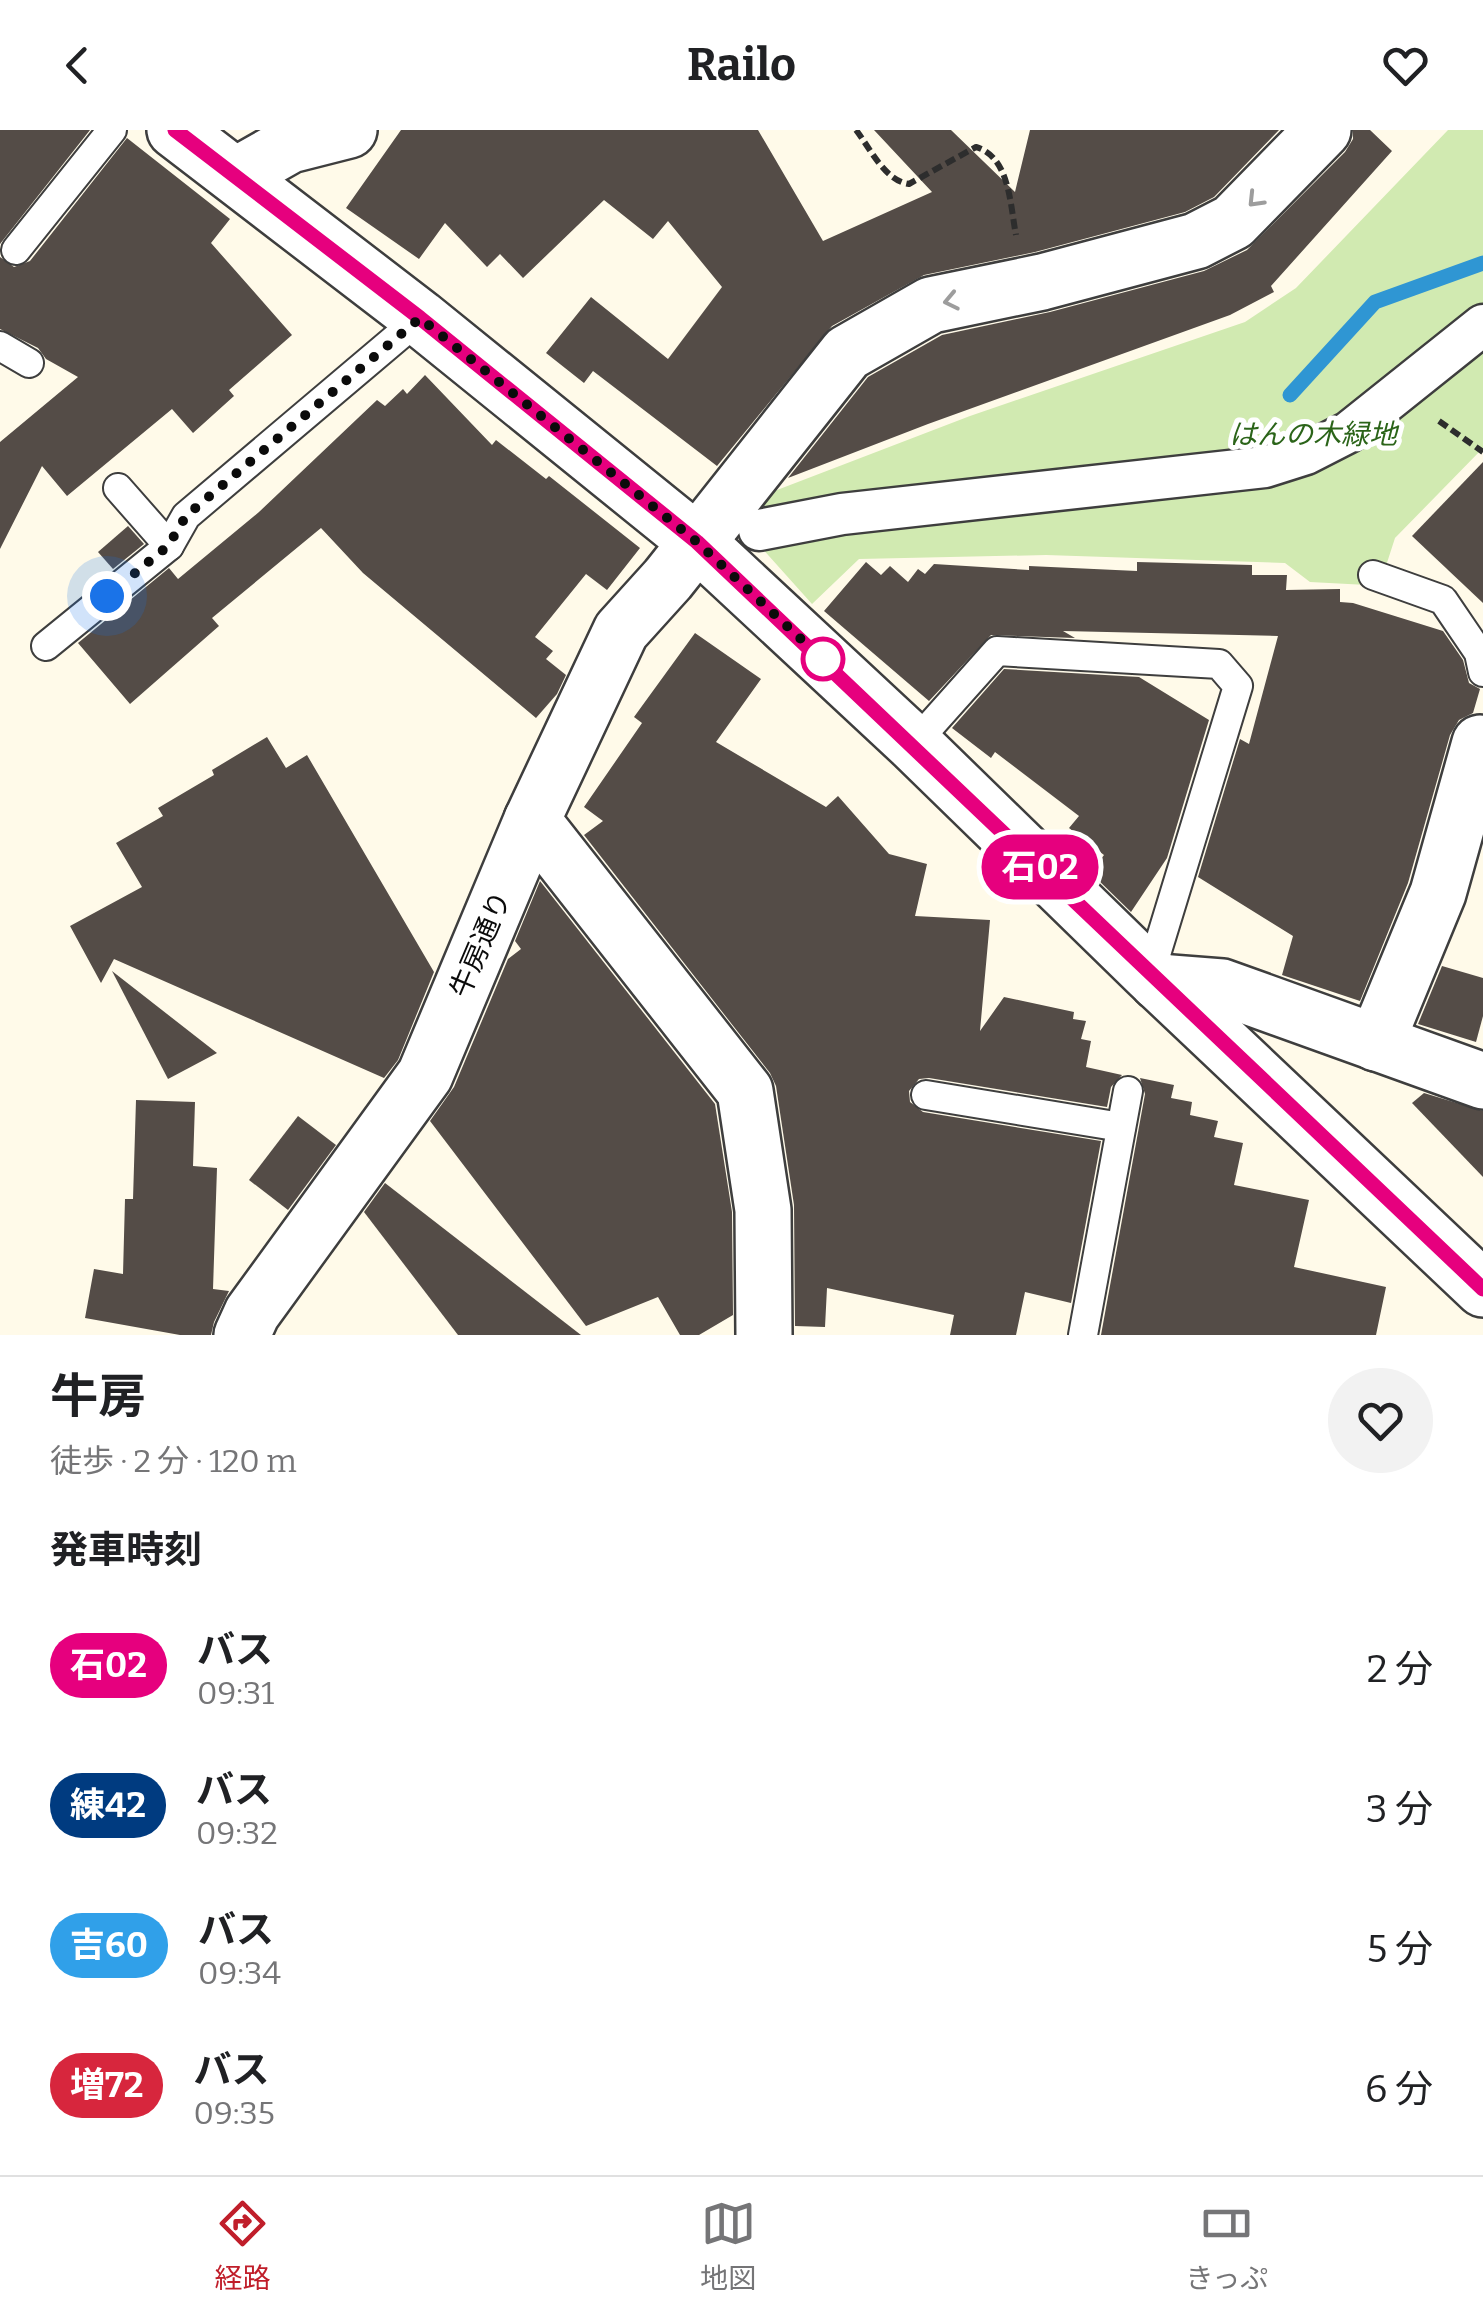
<!DOCTYPE html>
<html lang="ja">
<meta charset="utf-8">
<style>
body{margin:0;font-family:Bitter,"Noto Sans JP",serif;background:#f2f2f2;color:#202124;height:100vh;display:flex;flex-direction:column;font-size:38px;white-space:nowrap}
*{box-sizing:border-box;margin:0}
p{font-size:32px;color:#757577}
.icon{flex:none;width:55px;height:55px;fill:none;stroke:currentColor;stroke-width:2;stroke-linecap:round;stroke-linejoin:round}
.map{position:relative;height:1205px;overflow:hidden}
.drawer{display:flex;flex-direction:column;background:#fff;flex:1}
.drawer>*{flex:none}
.badge{padding:0 20px;border-radius:32px;font-size:35px;line-height:65px}
.you{position:absolute;width:50px;height:50px;margin:-25px;border:8px solid #fff;border-radius:50%;background:#1a73e8;box-shadow:0 0 0 15px #1a73e833}
.map>.badge{position:absolute;translate:-50% -50%;box-shadow:0 0 0 5px #fff}
h2{padding:0 50px;font-size:38px;line-height:90px}
.round{display:grid;place-items:center;flex:none;width:105px;height:105px;border-radius:52px;background:#f2f2f2}
.headline{display:flex;align-items:center;justify-content:space-between;height:170px;padding:0 50px}
h1{font-size:48px;font-weight:700;line-height:75px}
ul{padding:0;list-style:none}
li{display:flex;align-items:center;gap:30px;height:140px;padding:0 50px}
li div{flex:1}
li b{display:block;font-size:38px}
li em{font-style:normal}
li .badge{min-width:110px;font-weight:700;text-align:center}
header{display:flex;justify-content:space-between;align-items:center;height:130px;padding:0 50px;background:#fff;font-size:45px;font-weight:700}
.menu{display:flex;justify-content:space-around;align-items:center;height:140px;border-top:2px solid #e0e0e0;background:#fff;font-size:28px;color:#757577}
.menu a{display:grid;justify-items:center;gap:5px}
.menu .on{color:#c01e2a}
.map>svg:first-child{display:block}
</style>
<header><svg class="icon" aria-label="back" viewBox="0 0 24 24"><path d="M15 5l-7 7 7 7"/></svg>Railo<svg class="icon" aria-label="heart" viewBox="0 0 24 24"><path d="M12 20l-8-8c-3-5 5-10 8-4 3-6 11-1 8 4z"/></svg></header>
<div class="map">
<svg width="1483" height="1205" viewBox="0 0 1483 1205">
<rect width="100%" height="100%" fill="#fffae9"/>
<path fill="#d1eab1" d="M 1448,0 L 1483,0 L 1483,318 L 1395,408 L 1384,442 L 1367,455 L 1310,452 L 1285,433 L 1046,425 L 859,429 L 812,474 L 751,406 L 764,365 L 970,286 L 1245,192 L 1296,158 Z"/>
<g fill="none" stroke-linecap="round" stroke-linejoin="round">
<path stroke="#2f96d3" stroke-width="15" d="M 1290,265 L 1375,172 L 1483,133"/>
</g>
<g fill="#544c47">
<path d="M 0,0 L 90,0 L 0,114 Z"/>
<path d="M 401,0 L 758,0 L 823,111 L 932,62 L 874,0 L 951,0 L 1015,62 L 1030,0 L 1279,0 L 1214,67 L 1185,82 L 1035,122 L 924,145 L 832,196 L 717,336 L 593,241 L 584,253 L 546,223 L 591,167 L 668,229 L 722,157 L 668,91 L 653,109 L 604,70 L 523,148 L 500,124 L 487,137 L 445,93 L 419,129 L 346,78 Z"/>
<path d="M 1353,0 L 1370,0 L 1392,21 L 1271,156 L 1274,162 L 1230,185 L 928,294 L 788,348 L 868,247 L 942,205 L 1050,182 L 1204,141 L 1247,120 L 1345,22 L 1353,9 Z"/>
<path d="M 127,8 L 230,89 L 211,113 L 292,205 L 229,260 L 234,266 L 193,303 L 172,279 L 67,366 L 42,336 L 0,419 L 0,312 L 78,247 L 46,229 L 38,218 L 0,199 L 0,127 L 14,137 L 30,131 Z"/>
<path d="M 425,245 L 492,315 L 496,310 L 546,349 L 549,346 L 640,418 L 607,460 L 586,444 L 535,507 L 553,521 L 546,529 L 566,545 L 557,564 L 536,588 L 363,443 L 321,398 L 212,488 L 219,496 L 130,574 L 78,513 L 169,438 L 178,449 L 259,382 L 377,270 L 385,276 L 403,259 L 407,264 Z"/>
<path d="M 1483,332 L 1483,473 L 1412,406 Z"/>
<path d="M 128,396 L 144,414 L 113,439 L 98,422 Z"/>
<path d="M 866,432 L 881,445 L 890,436 L 908,452 L 918,439 L 925,444 L 934,434 L 1029,440 L 1029,436 L 1137,441 L 1137,432 L 1252,435 L 1252,445 L 1287,445 L 1286,460 L 1340,459 L 1340,472 L 1353,473 L 1443,501 L 1463,530 L 1469,553 L 1480,559 L 1473,583 L 1459,590 L 1450,605 L 1408,753 L 1360,871 L 1282,845 L 1293,806 L 1198,747 L 1240,609 L 1249,614 L 1278,506 L 1063,501 L 1075,508 L 991,505 L 929,571 L 824,481 Z"/>
<path d="M 695,503 L 761,549 L 716,612 L 826,677 L 838,666 L 889,724 L 927,734 L 915,786 L 990,790 L 980,901 L 1004,867 L 1074,882 L 1073,889 L 1086,891 L 1081,909 L 1091,911 L 1086,937 L 1122,945 L 1111,957 L 1107,977 L 929,948 L 919,949 L 909,961 L 910,972 L 923,982 L 1101,1011 L 1071,1173 L 1025,1162 L 1016,1205 L 950,1205 L 954,1185 L 827,1158 L 825,1197 L 795,1196 L 794,1075 L 776,956 L 770,943 L 584,705 L 603,691 L 584,677 L 642,593 L 634,587 Z"/>
<path d="M 1004,539 L 1139,547 L 1209,590 L 1167,728 L 1131,782 L 1091,743 L 1104,725 L 1069,698 L 1079,686 L 995,622 L 991,628 L 952,598 Z"/>
<path d="M 267,607 L 286,638 L 307,625 L 434,842 L 398,930 L 384,948 L 114,829 L 101,853 L 70,796 L 142,757 L 116,713 L 163,686 L 158,678 L 214,645 L 212,640 Z"/>
<path d="M 540,751 L 715,974 L 732,1082 L 733,1185 L 699,1205 L 680,1205 L 658,1167 L 586,1196 L 430,991 L 454,957 L 508,829 L 521,819 L 515,811 Z"/>
<path d="M 1442,836 L 1483,848 L 1483,886 L 1476,912 L 1418,894 Z"/>
<path d="M 112,841 L 217,923 L 168,949 Z"/>
<path d="M 1140,948 L 1174,955 L 1171,968 L 1192,972 L 1190,985 L 1218,991 L 1214,1007 L 1243,1013 L 1234,1055 L 1309,1070 L 1294,1137 L 1386,1157 L 1376,1205 L 1101,1205 L 1145,964 Z"/>
<path d="M 1424,963 L 1483,981 L 1483,1047 L 1412,973 Z"/>
<path d="M 136,970 L 195,972 L 193,1036 L 217,1038 L 213,1159 L 229,1161 L 214,1192 L 211,1205 L 180,1205 L 85,1188 L 94,1139 L 123,1144 L 125,1069 L 133,1069 Z"/>
<path d="M 298,986 L 336,1015 L 288,1080 L 249,1050 Z"/>
<path d="M 385,1053 L 581,1205 L 458,1205 L 364,1082 Z"/>
</g>
<g fill="none" stroke-linecap="round" stroke-linejoin="round">
<defs>
<g id="service">
<path d="M 16,120 L 112,0"/>
<path d="M 0,216 L 29,233"/>
<path d="M 118,358 L 169,416"/>
<path d="M 1373,445 L 1443,470 L 1479,523 L 1483,542"/>
<path d="M 46,516 L 169,416 L 186,386 L 420,188"/>
<path d="M 914,614 L 997,521 L 1219,534 L 1238,556 L 1150,844"/>
<path d="M 926,965 L 1121,997"/>
<path d="M 1083,1205 L 1128,961"/>
</g>
<path id="pedestrian" d="M 759,400 L 842,384 L 1265,337 L 1306,324 L 1349,302 L 1483,195"/>
<g id="minor">
<path d="M 237,45 L 290,15 L 349,0"/>
<path d="M 532,690 L 745,961 L 763,1080 L 764,1205"/>
<path d="M 1158,852 L 1222,857 L 1483,951"/>
<path d="M 1376,913 L 1438,763 L 1480,613"/>
<path d="M 242,1205 L 252,1183 L 425,945 L 532,690 L 621,501 L 668,449 L 847,223 L 931,175 L 1042,152 L 1196,111 L 1233,92 L 1323,0"/>
</g>
<path id="tertiary" d="M 175,0 L 420,188 L 697,412 L 914,614 L 1150,844 L 1483,1159"/>
</defs>
<use href="#service" stroke="#3e3e3e" stroke-width="32"/>
<use href="#pedestrian" stroke="#3e3e3e" stroke-width="45"/>
<use href="#minor" stroke="#3e3e3e" stroke-width="60"/>
<use href="#tertiary" stroke="#3e3e3e" stroke-width="60"/>
<g stroke="#2d2d2d" stroke-width="6" stroke-dasharray="10 5" stroke-linecap="butt">
<path d="M 856,0 C 870,18 885,51 909,54 L 976,17 C 1010,27 1010,75 1016,105"/>
<path d="M 1439,291 L 1483,322"/>
</g>
<use href="#service" stroke="#fff" stroke-width="28"/>
<use href="#pedestrian" stroke="#fff" stroke-width="40"/>
<use href="#minor" stroke="#fff" stroke-width="55"/>
<use href="#tertiary" stroke="#fff" stroke-width="55"/>
</g>
<defs><path id="oneway-chevron" d="M-2-3.5L2.5 0L-2 3.5" fill="none" stroke-width="1.6" stroke-linecap="round" stroke-linejoin="round" transform="scale(2.5)"/></defs>
<g stroke="#9d9d9d">
<use href="#oneway-chevron" transform="translate(1255 70) rotate(134)"/>
<use href="#oneway-chevron" transform="translate(951 171) rotate(168)"/>
</g>
<g fill="none" stroke-linecap="round" stroke-linejoin="round">
<defs>
<path id="line" d="M 175,0 L 420,188 L 697,412 L 1483,1159"/>
</defs>
<use href="#line" stroke="#fff" stroke-width="22"/>
<use href="#line" stroke="#e6007e" stroke-width="15"/>
<path stroke="#0b0b0b" stroke-width="10" stroke-dasharray="0 18" d="M 107,466 L 168,416 L 186,386 L 420,188 L 697,412 L 832,538 L 823,529"/>
</g>
<circle fill="#fff" stroke="#e6007e" stroke-width="5" cx="823" cy="529" r="20"/>
<g text-anchor="middle" stroke-width="10" stroke-linejoin="round" paint-order="stroke">
<g font-size="28" font-style="italic" fill="#2b6419" stroke="#fff">
<text x="1313" y="314">はんの木緑地</text>
</g>
<g font-size="28" fill="#0b0b0b" stroke="#fff">
<text transform="translate(480 814) rotate(-67)" y="10">牛房通り</text>
</g>
</g>
</svg>
<div class="you" style="left:107px;top:466px"></div>
<b class="badge" style="left:1040px;top:737px;background:#e6007e;color:#fff">石02</b>
</div>
<section class="drawer">
<div class="headline"><div><h1>牛房</h1><p>徒歩 · 2 分 · 120 m</p></div><a class="round"><svg class="icon" aria-label="heart" viewBox="0 0 24 24"><path d="M12 20l-8-8c-3-5 5-10 8-4 3-6 11-1 8 4z"/></svg></a></div>
<h2>発車時刻</h2>
<ul>
<li><span class="badge" style="background:#e6007e;color:#fff">石02</span><div><b>バス</b><p>09:31</p></div><em>2 分</em></li>
<li><span class="badge" style="background:#003b80;color:#fff">練42</span><div><b>バス</b><p>09:32</p></div><em>3 分</em></li>
<li><span class="badge" style="background:#30a0e9;color:#fff">吉60</span><div><b>バス</b><p>09:34</p></div><em>5 分</em></li>
<li><span class="badge" style="background:#d7263d;color:#fff">増72</span><div><b>バス</b><p>09:35</p></div><em>6 分</em></li>
</ul>
</section>
<nav class="menu">
<a class="on"><svg class="icon" aria-label="directions" viewBox="0 0 24 24"><path d="M12 3l9 9-9 9-9-9zM9 14v-3h6M13 9l2 2-2 2"/></svg>経路</a>
<a><svg class="icon" aria-label="map" viewBox="0 0 24 24"><path d="M3 6l6-2 6 2 6-2v14l-6 2-6-2-6 2zM9 4v14M15 6v14"/></svg>地図</a>
<a><svg class="icon" aria-label="tickets" viewBox="0 0 24 24"><path d="M3 7h18v10H3zM15 7v10"/></svg>きっぷ</a>
</nav>
